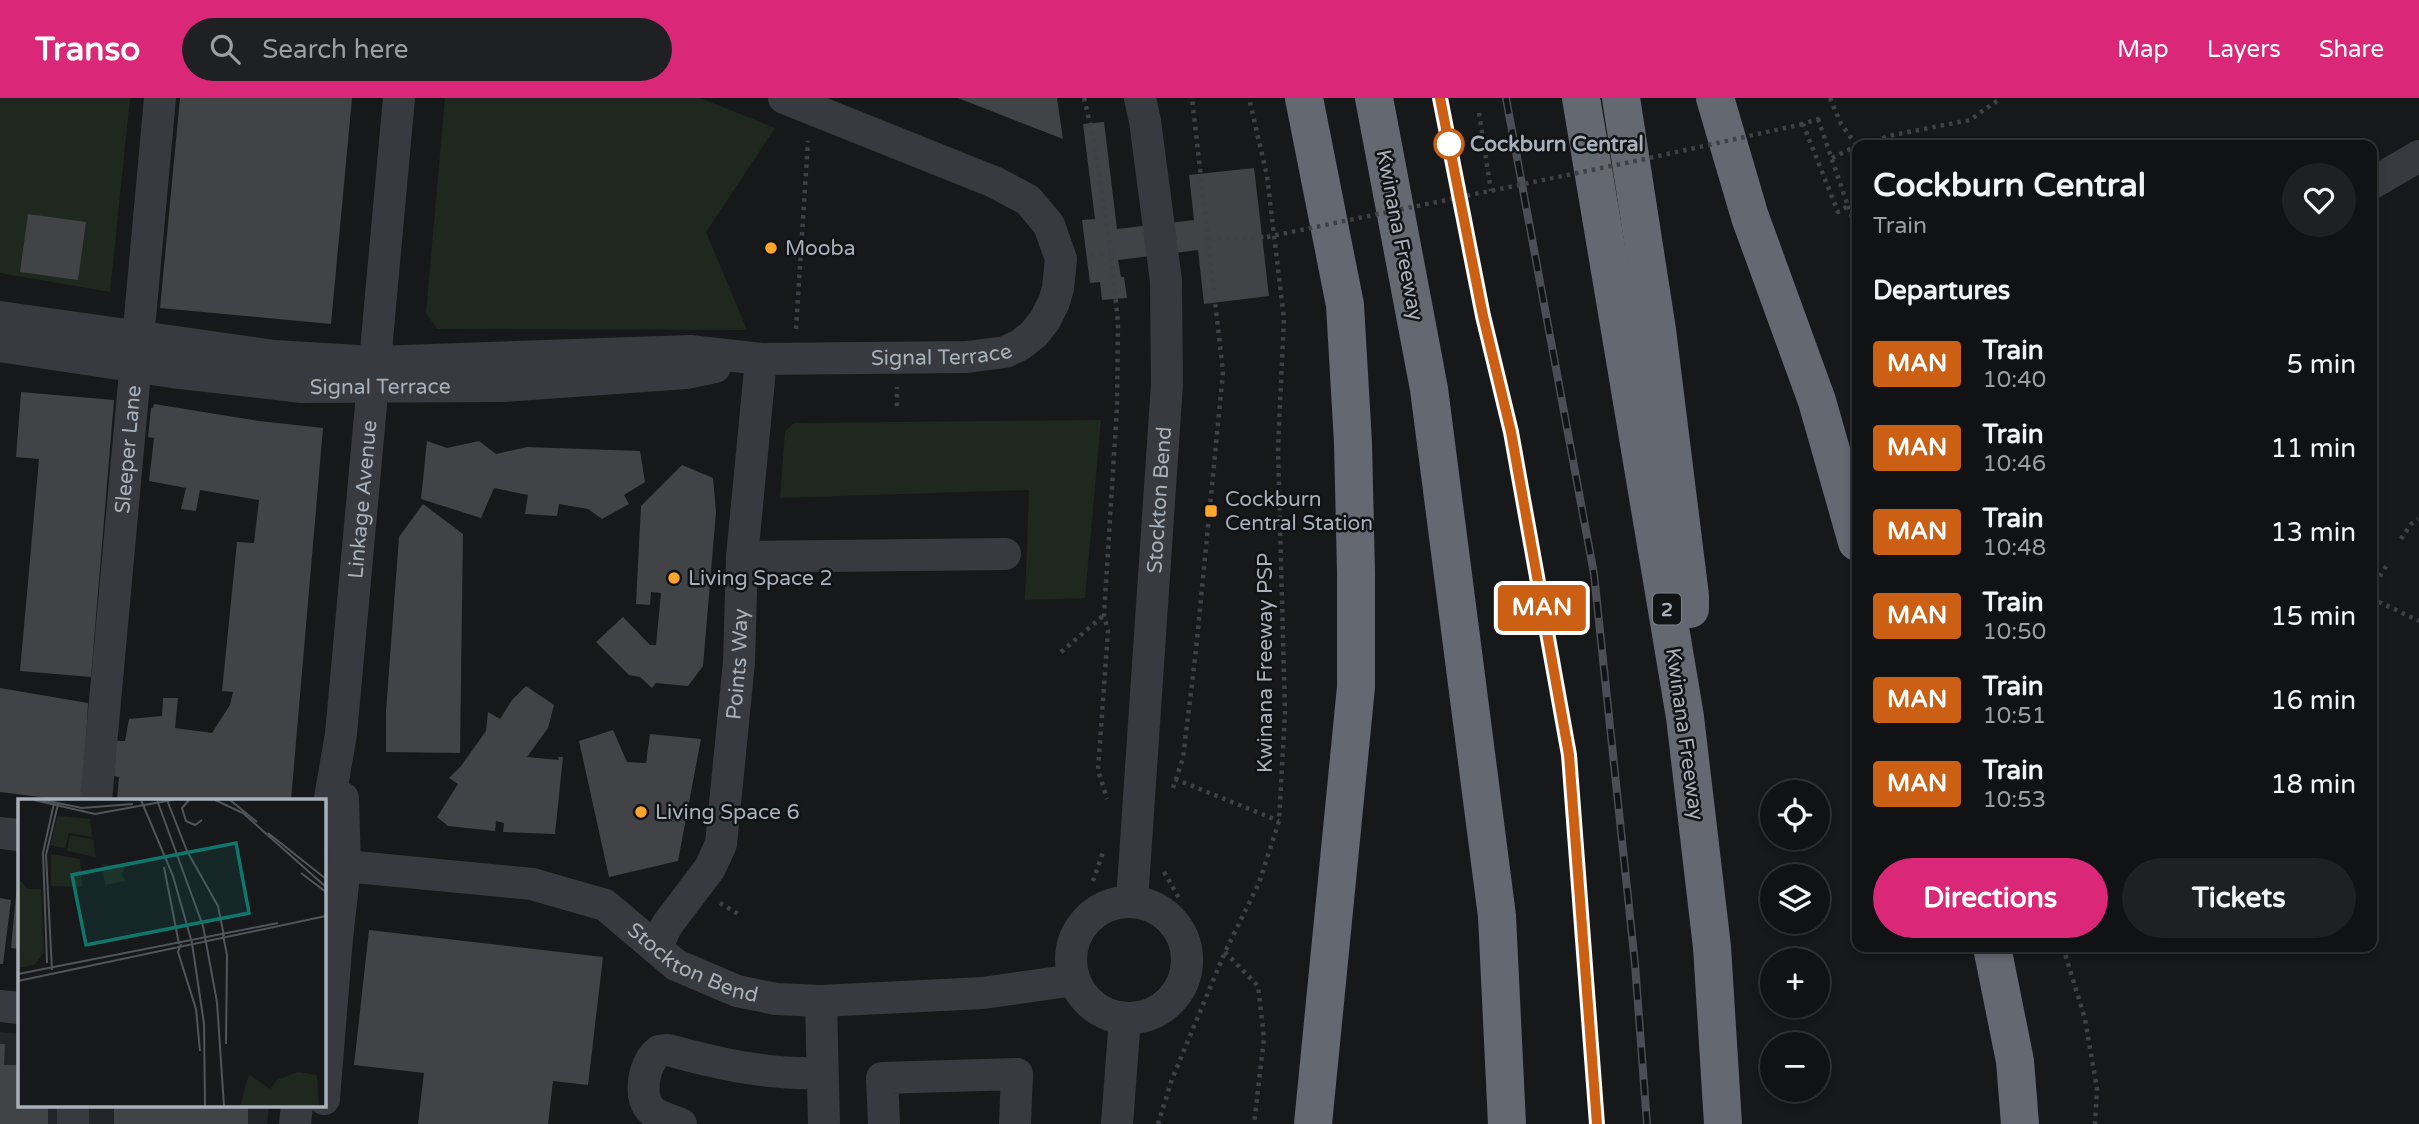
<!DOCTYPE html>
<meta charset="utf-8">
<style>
body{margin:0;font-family:"Varela Round",sans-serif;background:#1e2022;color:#f1f3f6;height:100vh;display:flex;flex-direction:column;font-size:26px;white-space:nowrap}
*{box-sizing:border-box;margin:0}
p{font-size:23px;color:#9c9ea0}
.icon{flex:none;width:38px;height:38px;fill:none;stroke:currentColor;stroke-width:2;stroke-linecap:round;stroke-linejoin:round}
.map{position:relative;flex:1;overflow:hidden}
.sheet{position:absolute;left:1852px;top:42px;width:525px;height:812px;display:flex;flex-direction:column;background:#111214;border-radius:14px;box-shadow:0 4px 10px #0003,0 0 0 2px #303234}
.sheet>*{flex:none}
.badge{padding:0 14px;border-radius:5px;font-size:24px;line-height:46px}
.buttons{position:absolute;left:1760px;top:682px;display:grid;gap:14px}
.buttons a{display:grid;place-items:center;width:70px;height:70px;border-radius:50%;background:#111214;box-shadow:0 4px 10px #0003,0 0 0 2px #303234;font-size:35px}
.map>.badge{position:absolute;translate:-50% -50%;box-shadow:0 0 0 4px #fff}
h2{padding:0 21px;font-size:26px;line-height:63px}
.round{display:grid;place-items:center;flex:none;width:74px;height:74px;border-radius:37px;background:#1e2022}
.head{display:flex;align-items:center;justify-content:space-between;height:119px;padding:0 21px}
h1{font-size:33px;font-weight:700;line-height:52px}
.action{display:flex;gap:14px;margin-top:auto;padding:14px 21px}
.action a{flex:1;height:80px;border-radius:42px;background:#db2777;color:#fff;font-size:28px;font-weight:700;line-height:80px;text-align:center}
.action a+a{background:#1e2022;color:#f1f3f6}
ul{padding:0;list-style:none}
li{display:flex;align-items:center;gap:21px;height:84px;padding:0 21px}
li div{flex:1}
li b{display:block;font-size:26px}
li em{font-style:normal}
li .badge{min-width:77px;font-weight:700;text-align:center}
header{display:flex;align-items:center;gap:42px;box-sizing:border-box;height:98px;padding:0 35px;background:#db2777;color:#fff}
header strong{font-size:33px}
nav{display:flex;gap:38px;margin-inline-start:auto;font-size:24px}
.search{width:490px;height:63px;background:#1e2022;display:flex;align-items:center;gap:18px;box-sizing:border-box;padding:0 24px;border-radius:38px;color:#9c9ea0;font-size:26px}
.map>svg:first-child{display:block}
</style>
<header>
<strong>Transo</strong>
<div class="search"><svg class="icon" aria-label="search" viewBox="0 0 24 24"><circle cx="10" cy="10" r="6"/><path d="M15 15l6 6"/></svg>Search here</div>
<nav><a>Map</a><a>Layers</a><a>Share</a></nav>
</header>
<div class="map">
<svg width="2419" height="1026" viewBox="0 0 2419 1026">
<rect width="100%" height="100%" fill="#17181a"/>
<path fill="#232427" d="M 0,934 L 19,936 L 19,1007 L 269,1007 L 267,1026 L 0,1026 Z"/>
<g fill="#1f281f">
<path d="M 0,0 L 130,0 L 110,194 L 0,175 Z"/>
<path d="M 445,0 L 700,0 L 775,30 L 706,134 L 747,232 L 437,231 L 426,215 Z"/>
<path d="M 1101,322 L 1085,500 L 1025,502 L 1029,392 L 780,400 L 785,333 L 794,325 Z"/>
</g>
<g fill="#414347">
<path d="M 180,0 L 352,0 L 331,226 L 160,210 Z"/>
<path d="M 958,0 L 1057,0 L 1063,41 Z"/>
<path d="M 1104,24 L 1117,131 L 1194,122 L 1189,77 L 1254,70 L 1269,198 L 1204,206 L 1198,152 L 1118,162 L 1121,179 L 1124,179 L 1127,200 L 1102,202 L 1100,184 L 1090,185 L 1082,122 L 1095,121 L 1083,26 Z"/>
<path d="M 28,116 L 86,124 L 78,182 L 20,174 Z"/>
<path d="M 21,294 L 114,302 L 91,579 L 20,573 L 39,361 L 16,359 Z"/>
<path d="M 154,306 L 259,323 L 323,330 L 291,702 L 117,702 L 119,679 L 114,678 L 117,643 L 125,643 L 129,621 L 162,618 L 163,600 L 178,600 L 175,630 L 212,635 L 230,607 L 233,594 L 222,593 L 237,444 L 254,445 L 259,402 L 200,392 L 196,413 L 181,411 L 186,390 L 149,383 L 154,340 L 148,339 L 151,310 L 153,310 Z"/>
<path d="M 427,343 L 447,350 L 479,343 L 496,356 L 527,349 L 640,353 L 645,384 L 624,397 L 629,406 L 602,421 L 588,411 L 559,406 L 557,418 L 525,416 L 528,397 L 494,390 L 481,420 L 421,401 Z"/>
<path d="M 682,367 L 713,380 L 716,414 L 703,568 L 688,588 L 656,585 L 652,590 L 640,579 L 629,577 L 596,544 L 623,519 L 650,547 L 656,547 L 661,495 L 651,494 L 650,507 L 636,506 L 641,408 Z"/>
<path d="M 423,406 L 463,436 L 460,655 L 386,654 L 386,613 L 399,439 Z"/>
<path d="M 526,588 L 554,607 L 548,630 L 527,659 L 559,662 L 558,659 L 563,659 L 555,736 L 503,734 L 504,725 L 496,723 L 495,733 L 448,728 L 437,719 L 458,686 L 449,680 L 461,668 L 486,633 L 488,614 L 500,621 L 512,602 Z"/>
<path d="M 0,590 L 88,605 L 83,702 L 63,702 L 0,694 Z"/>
<path d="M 613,632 L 627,664 L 646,665 L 650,636 L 701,641 L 678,763 L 609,779 L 579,643 Z"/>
<path d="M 17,787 L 19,788 L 19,851 L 11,850 Z"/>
<path d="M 0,800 L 11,802 L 3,866 L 0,866 Z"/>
<path d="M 369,832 L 603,859 L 588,987 L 553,983 L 548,1026 L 418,1026 L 424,975 L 354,967 Z"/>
<path d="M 0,946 L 5,946 L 4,967 L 19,967 L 19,1007 L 48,1007 L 48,1026 L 0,1026 Z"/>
<rect x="114" y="1007" width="134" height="19"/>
</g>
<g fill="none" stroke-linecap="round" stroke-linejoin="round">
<g stroke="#3e4146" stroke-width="4.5" stroke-dasharray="3.5 5" stroke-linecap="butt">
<path d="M 1084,0 L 1093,38 L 1111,155 L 1118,225 L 1117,309 L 1104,517 L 1108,533 L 1098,672 L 1107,701"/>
<path d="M 1830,0 L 1841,26 L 1857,48"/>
<path d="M 1479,15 L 1491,93"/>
<path d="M 1818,21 L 1848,108 L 1838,114 L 1803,26 Z"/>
<path d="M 1867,47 L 1888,38 L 1970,22 L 2001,0"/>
<path d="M 1832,60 L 1850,51 L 1857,51"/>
<path d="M 1848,108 L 1853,122 L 1857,125"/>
<path d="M 1209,141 L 1267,139"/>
<path d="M 1091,157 L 1111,155"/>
<path d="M 796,231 L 808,43"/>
<path d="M 897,308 L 897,289"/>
<path d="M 2401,441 L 2411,426 L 2418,421"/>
<path d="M 2371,493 L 2388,465"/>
<path d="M 2371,500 L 2419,523"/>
<path d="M 1061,554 L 1104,517"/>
<path d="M 1175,681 L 1279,723"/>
<path d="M 1173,690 L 1183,660 L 1196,552 L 1223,274 L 1192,0"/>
<path d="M 1164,774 L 1179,800"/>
<path d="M 1093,783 L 1103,754"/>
<path d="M 720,805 L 738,816"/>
<path d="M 2063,849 L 2085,921 L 2097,991 L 2095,1026"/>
<path d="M 1225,854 L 1258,888 L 1264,940 L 1254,1026"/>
<path d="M 1158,1026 L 1172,981 L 1225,854 L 1259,785 L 1279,723 L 1285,615 L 1278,350 L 1284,221 L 1267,78 L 1249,0"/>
</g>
<g stroke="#383a3f" stroke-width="32">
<path d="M 2371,86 L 2419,58"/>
<path id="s1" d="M 0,219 L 274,258 L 375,264 L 690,253 L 761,261 L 967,259 L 1005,254 L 1020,247 L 1034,236 L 1045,222 L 1054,204 L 1058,190 L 1061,161 L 1049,127 L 1028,102 L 994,84 L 784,0"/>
<path id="s2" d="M 0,248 L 172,274 L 302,289 L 503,288 L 686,275 L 715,269"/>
<path d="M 742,459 L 1005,456"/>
<path id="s3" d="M 96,702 L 160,0"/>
<path d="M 0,735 L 19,737"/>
<path id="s4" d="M 324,735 L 341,636 L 399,0"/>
<path id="s5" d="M 324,766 L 532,786 L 605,807 L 676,867 L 737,893 L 776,901 L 821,903 L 983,895 L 1074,882"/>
<path id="s6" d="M 1132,803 L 1167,286 L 1166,183 L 1145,23 L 1140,0"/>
<circle cx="1129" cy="862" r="58"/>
<path id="s7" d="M 656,850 L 667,827 L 710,770 L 721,746 L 739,564 L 742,459 L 761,261"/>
<path d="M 821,903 L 824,1026"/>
<path d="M 0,908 L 19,910"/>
<path d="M 324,1001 L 337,840 L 345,769 L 343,700"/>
<path d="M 73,1026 L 73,1007"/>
<path d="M 295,1026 L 297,1007"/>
<path d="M 681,1026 C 671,1022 657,1019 650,1011 C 638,996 644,965 659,953 L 668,952 C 719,966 769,977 822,975"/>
<path d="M 884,1026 L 882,980 L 1017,976 L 1015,1026"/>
<path d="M 1117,1026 L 1125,920"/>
</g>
<g stroke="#646871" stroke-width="38">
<path d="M 1304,0 L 1345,207 L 1353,345 L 1356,474 L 1356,589 L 1313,1026"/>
<path d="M 1374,0 L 1429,291 L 1497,818 L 1507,1026"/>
<path d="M 1581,0 L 1685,619 L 1712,849 L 1723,1026"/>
<path d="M 1621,0 L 1657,232 L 1690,498 L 1690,511"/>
<path d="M 1715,0 L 1750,119 L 1817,303 L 1857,444"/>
<path d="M 1992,849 L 2015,963 L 2020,1026"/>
</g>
<defs>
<g id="rail">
<path d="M 1440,0 L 1483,218 L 1512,334 L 1569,657 L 1597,1026"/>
<path d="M 1506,0 L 1594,476 L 1635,866 L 1647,1026"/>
</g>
</defs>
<use href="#rail" stroke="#4b4e54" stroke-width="8"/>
<use href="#rail" stroke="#121315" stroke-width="5" stroke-dasharray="16" stroke-linecap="butt"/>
<path stroke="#3e4146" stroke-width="4.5" stroke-dasharray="3.5 5" stroke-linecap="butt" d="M 1267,139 L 1645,61 L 1803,26"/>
</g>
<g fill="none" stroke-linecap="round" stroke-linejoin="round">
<defs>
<path id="line" d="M 1440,0 L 1483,218 L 1511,334 L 1569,657 L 1597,1026"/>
</defs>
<use href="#line" stroke="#fff" stroke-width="16"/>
<use href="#line" stroke="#cb6015" stroke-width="10"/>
</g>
<circle fill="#fff" stroke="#cb6015" stroke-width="3.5" cx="1449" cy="46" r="14"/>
<g fill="#ffa52a" stroke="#121315" stroke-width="2.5">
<circle cx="771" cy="150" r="7"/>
<rect x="1204" y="406" width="14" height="14" rx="3.5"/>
<circle cx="674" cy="480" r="7"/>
<circle cx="641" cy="714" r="7"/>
</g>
<g text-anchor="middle" stroke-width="5" stroke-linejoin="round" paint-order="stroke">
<rect fill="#121315" stroke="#7b8189" stroke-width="2" x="1653" y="495.5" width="28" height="31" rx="5"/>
<g font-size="19" font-weight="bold" fill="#a8b0bb">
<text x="1667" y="518">2</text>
</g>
<g font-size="21" font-weight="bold" fill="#a8b0bb" stroke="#121315" text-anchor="start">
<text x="1470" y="53">Cockburn Central</text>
</g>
<g font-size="21" fill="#a8b0bb" stroke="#121315">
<text transform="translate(1400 137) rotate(79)" y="7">Kwinana Freeway</text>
<text dy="7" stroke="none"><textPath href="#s1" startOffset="945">Signal Terrace</textPath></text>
<text dy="7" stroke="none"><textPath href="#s2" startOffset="383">Signal Terrace</textPath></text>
<text dy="7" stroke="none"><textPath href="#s3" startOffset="352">Sleeper Lane</textPath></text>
<text dy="7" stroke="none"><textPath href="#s4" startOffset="336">Linkage Avenue</textPath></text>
<text dy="7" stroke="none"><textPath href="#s6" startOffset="402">Stockton Bend</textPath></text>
<text dy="7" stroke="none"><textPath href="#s7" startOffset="304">Points Way</textPath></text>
<text transform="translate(1265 565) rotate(-90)" y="7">Kwinana Freeway PSP</text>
<text transform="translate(1685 636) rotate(82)" y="7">Kwinana Freeway</text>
<text dy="7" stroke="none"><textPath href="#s5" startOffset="392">Stockton Bend</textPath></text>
</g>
<g font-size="21" fill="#a8b0bb" stroke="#121315" text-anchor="start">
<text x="785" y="157">Mooba</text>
<text x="1225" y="408">Cockburn<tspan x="1225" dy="24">Central Station</tspan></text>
<text x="688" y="487">Living Space 2</text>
<text x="655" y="721">Living Space 6</text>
</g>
</g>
<g transform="translate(18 701)">
<rect width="308" height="308" fill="#17181a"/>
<path d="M 40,17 L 72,20 L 74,38 L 51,34 L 47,49 L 32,46 ZM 52,36 L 76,41 L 77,58 L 49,52 ZM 33,55 L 62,60 L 64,88 L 33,87 ZM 84,65 L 107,68 L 104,76 L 108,82 L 87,86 ZM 0,79 L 10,90 L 23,90 L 26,154 L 16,166 L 0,169 ZM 280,273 L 299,276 L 301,307 L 222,307 L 231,275 L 252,290 L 259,281 Z" fill="#1f281f"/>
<path fill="none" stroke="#51555a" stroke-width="2" d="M 16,1 L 77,15 L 154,1M 25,1 L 64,9 L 115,5M 123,1 L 155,77 L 174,144 L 186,225 L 187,307M 139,1 L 185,127 L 199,203 L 206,307M 149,1 L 169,52 L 200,107 L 206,137M 171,1 L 164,9 L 168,22 L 177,26 L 184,21M 197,1 L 225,14 L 308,88M 212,1 L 239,23M 250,34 L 308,80M 146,68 L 161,145M 283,74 L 308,93M 205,136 L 209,156 L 208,245M 163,145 L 160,153 L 178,210 L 182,252M 29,164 L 25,54 L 36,4M 34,171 L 28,56 L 40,5M 0,175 L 260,124M 0,182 L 308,117"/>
<path fill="#0f766e" fill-opacity="0.15" stroke="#0f766e" stroke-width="3.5" d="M 218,44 L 231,114 L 68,146 L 54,76 Z"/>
<rect width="308" height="308" fill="none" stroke="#a8b0bb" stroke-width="3.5"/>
</g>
</svg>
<div class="buttons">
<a><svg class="icon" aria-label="locate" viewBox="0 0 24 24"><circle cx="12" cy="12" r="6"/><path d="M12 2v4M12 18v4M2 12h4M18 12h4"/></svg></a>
<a><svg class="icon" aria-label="layers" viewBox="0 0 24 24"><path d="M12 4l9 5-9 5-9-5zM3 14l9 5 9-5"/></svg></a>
<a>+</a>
<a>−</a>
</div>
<b class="badge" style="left:1542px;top:510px;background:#cb6015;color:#fff">MAN</b>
<section class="sheet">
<div class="head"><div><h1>Cockburn Central</h1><p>Train</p></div><a class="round"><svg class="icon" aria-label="heart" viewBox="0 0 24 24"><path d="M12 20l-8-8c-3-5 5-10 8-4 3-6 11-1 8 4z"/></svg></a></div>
<h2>Departures</h2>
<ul>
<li><span class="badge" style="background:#cb6015;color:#fff">MAN</span><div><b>Train</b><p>10:40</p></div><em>5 min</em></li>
<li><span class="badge" style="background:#cb6015;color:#fff">MAN</span><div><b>Train</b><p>10:46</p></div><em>11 min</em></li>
<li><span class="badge" style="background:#cb6015;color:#fff">MAN</span><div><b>Train</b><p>10:48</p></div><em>13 min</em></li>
<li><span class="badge" style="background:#cb6015;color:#fff">MAN</span><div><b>Train</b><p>10:50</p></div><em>15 min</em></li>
<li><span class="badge" style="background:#cb6015;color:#fff">MAN</span><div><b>Train</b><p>10:51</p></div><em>16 min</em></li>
<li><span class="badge" style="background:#cb6015;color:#fff">MAN</span><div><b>Train</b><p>10:53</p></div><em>18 min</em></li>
</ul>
<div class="action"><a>Directions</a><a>Tickets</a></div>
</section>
</div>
